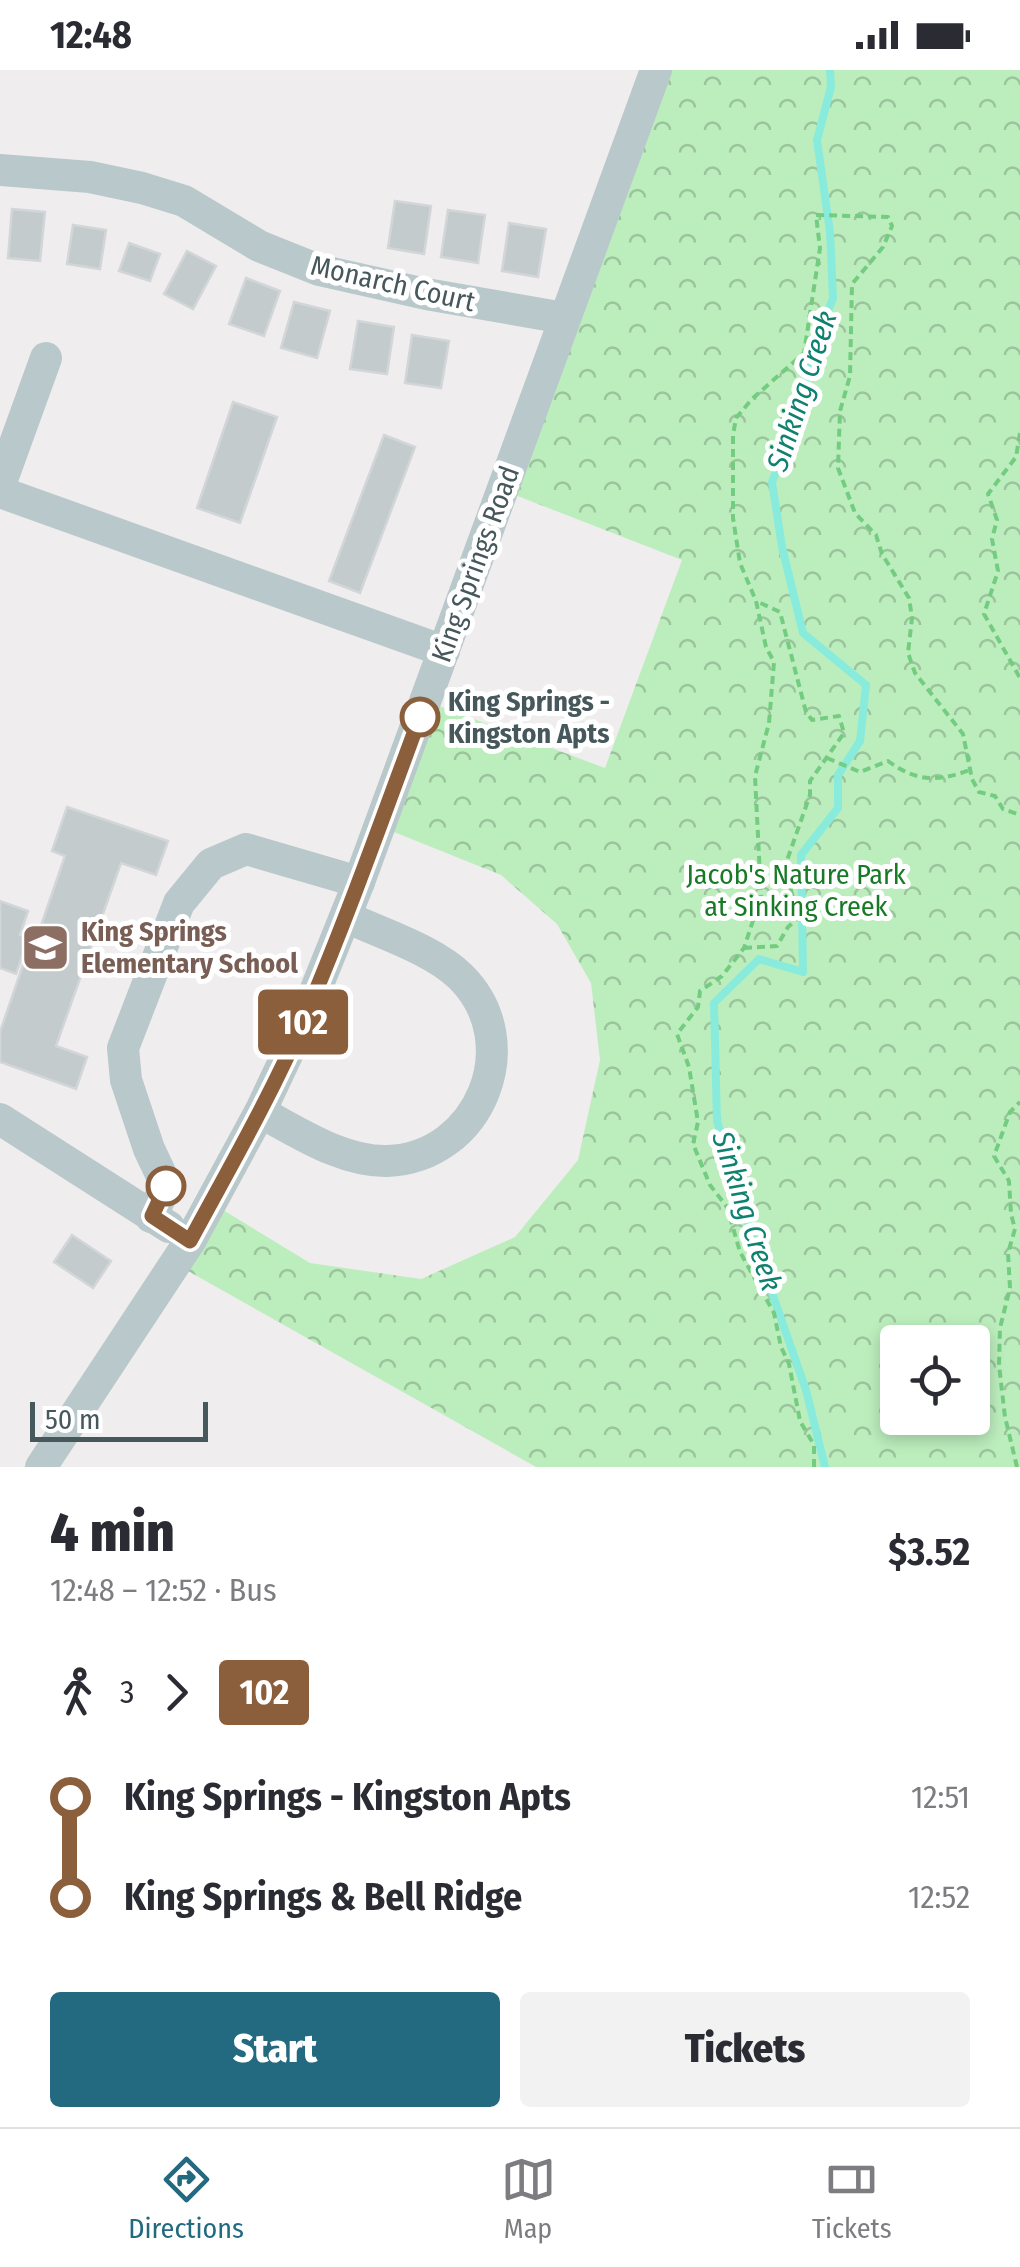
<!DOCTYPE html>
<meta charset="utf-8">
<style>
body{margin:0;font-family:"Fira Sans Condensed",sans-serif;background:#f2f2f3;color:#2b2b33;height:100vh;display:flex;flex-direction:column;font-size:38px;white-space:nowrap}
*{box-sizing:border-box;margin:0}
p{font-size:32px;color:#7c7c81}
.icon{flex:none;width:55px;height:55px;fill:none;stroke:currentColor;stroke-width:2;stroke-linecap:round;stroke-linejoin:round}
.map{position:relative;height:1397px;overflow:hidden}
.details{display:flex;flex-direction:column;background:#fff;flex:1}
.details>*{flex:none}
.badge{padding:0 20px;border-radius:8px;font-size:35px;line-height:65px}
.buttons{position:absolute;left:880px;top:1255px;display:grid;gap:20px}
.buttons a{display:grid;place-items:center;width:110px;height:110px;border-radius:10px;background:#fff;box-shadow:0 5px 15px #0003;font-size:50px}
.scale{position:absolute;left:30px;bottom:25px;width:178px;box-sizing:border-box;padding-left:10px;border:5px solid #46585b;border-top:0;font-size:28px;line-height:35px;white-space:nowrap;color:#46585b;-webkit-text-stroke:8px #fff;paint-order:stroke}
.map>.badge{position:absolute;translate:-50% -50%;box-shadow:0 0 0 5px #fff}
.legs{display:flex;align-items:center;gap:15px;height:110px;padding:0 50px;font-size:32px}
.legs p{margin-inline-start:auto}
.summary{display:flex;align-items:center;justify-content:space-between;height:170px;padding:0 50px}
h1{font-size:55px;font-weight:800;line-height:75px}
.action{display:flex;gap:20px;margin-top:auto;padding:20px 50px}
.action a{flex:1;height:115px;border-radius:10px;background:#23697f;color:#fff;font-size:40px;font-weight:800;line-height:115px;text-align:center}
.action a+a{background:#f2f2f3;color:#2b2b33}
ul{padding:0 50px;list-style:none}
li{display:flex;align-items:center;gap:35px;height:100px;font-size:38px}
li i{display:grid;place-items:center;width:15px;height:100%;margin:0 12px;background:currentColor}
li i::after{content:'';width:25px;height:25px;margin:-12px;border:8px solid;border-radius:50%;background:#fff}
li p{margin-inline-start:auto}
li:first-child i{background:linear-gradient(#0000 50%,currentColor 0)}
li:last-child i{background:linear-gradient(currentColor 50%,#0000 0)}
.status{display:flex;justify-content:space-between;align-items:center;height:70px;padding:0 50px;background:#fff;direction:ltr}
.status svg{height:28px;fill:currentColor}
.tabs{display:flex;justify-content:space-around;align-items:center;height:140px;border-top:2px solid #e1e1e2;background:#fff;font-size:28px;color:#7c7c81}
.tabs a{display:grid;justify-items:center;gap:5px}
.tabs .active{color:#23697f}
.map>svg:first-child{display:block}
</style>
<div class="status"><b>12:48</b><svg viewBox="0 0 49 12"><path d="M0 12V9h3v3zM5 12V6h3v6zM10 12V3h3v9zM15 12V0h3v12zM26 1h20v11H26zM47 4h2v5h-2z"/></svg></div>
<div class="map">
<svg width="1020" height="1397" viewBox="0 0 1020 1397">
<defs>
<pattern id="park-crowns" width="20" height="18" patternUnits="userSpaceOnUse" patternTransform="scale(2.5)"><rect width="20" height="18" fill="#bceebd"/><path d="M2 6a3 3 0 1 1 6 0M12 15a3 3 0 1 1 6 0" fill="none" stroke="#9bc49d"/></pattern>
</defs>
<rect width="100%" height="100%" fill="#f0edee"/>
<path fill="url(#park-crowns)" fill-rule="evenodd" d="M 670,0 L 1020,0 L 1020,1397 L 536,1397 L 188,1201 L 223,1140 L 310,1193 L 421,1209 L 515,1167 L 578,1090 L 600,990 L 591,913 L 557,854 L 501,805 L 379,756 L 426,631 L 605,698 L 682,490 L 515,425 ZM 898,1272 L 972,1272 L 972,1348 L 898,1348 Z"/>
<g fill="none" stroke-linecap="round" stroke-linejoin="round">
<path stroke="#89ebdc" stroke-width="8" d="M 825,1397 L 806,1320 L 745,1146 L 717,1051 L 714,933 L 759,889 L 803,902 L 801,785 L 838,738 L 838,705 L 860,671 L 866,615 L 803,563 L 782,477 L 772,412 L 791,363 L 815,275 L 833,228 L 830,162 L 817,70 L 831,17 L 830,0"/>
</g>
<g fill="#c4cbcd" stroke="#d2d6d9" stroke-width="2.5">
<path d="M 395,131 L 431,136 L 424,184 L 388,178 Z"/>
<path d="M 12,139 L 45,142 L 40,191 L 8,188 Z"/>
<path d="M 448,140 L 485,145 L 478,193 L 441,187 Z"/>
<path d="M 509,153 L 546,159 L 538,207 L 502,201 Z"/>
<path d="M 73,155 L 106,160 L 100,199 L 67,194 Z"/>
<path d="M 129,173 L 160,184 L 150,211 L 119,201 Z"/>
<path d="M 187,181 L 216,196 L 193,239 L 164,224 Z"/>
<path d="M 246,208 L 280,221 L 264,266 L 229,254 Z"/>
<path d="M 294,232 L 330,241 L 317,288 L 281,278 Z"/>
<path d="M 358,251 L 394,257 L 387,304 L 350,299 Z"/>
<path d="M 412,265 L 449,271 L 441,318 L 405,313 Z"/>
<path d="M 233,332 L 277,347 L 240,453 L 197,438 Z"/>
<path d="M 384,365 L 415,377 L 360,523 L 329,511 Z"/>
<path d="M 67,737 L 168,771 L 156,805 L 121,793 L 56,976 L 87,987 L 76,1019 L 0,992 L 0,962 L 26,886 L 23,884 L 16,904 L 0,898 L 0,831 L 28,841 L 20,865 L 36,870 L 65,786 L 52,781 Z"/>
<path d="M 72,1165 L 111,1191 L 93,1218 L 54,1192 Z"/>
</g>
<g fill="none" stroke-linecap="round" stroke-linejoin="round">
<g stroke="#74cc81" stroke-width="4" stroke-dasharray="8 5" stroke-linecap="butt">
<path d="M 1020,363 L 1016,387 L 988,424 L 997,450 L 992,469 L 998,501 L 984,544 L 1020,608"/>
<path d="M 827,688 L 860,702 L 888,691 C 917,712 937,712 970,700"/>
<path d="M 744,878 L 777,876 L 788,857 L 798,848 L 785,796 L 810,725 L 810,711 L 844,663 L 839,646 L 812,650 L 806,642 L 780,542 L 756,531"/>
<path d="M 814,1397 L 814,1375 L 800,1351 L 789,1294 L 781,1277 L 774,1243 L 740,1182 L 727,1137 L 710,1115 L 693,1074 L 698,1052 L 689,997 L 677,964 L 698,937 L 700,921 L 722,906 L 744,878 L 761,826 L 755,706 L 769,653 L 774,592 L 766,577 L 756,531 L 740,493 L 733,448 L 733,365 L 736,348 L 752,329 L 804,283 L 820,178 L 816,145 L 888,147 L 892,156 L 883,177 L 852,214 L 850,306 L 840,341 L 838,398 L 855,443 L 876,465 L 882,484 L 909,528 L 912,548 L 908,583 L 915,603 L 963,664 L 972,709 L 979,722 L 995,726 L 1003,739 L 1020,745"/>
<path d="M 1017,1397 L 1005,1347 L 999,1295 L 1000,1258 L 1010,1218 L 1008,1183 L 1015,1159 L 1011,1144 L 1009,1111 L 994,1086 L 1010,1042 L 1020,1032"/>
</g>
<g stroke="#b9c8cb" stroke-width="32">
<path d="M 0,100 L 90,107 L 142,118 L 184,131 L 259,176 L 319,200 L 426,224 L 564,248"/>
<path d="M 0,415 L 46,288"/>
<path d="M 0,422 L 444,581"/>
<path d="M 260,1042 C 298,1062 342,1092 387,1091 C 480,1088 527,973 461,907 C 434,880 381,863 346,847"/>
<path d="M 0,1049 L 169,1157"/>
<path d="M 151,1147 L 166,1115 L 149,1079 L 126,1010 L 123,978 L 179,833 L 211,794 L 246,779 L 359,812"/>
<path d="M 41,1397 L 190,1171 L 260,1042 L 304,949 L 359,812 L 656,0"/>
</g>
</g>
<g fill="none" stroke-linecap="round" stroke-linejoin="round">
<defs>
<path id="line-1" d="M 166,1116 L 152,1146 L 190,1171 C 230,1097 272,1024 305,947 C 347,848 383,747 420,647"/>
</defs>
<use href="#line-1" stroke="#fff" stroke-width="22"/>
<use href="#line-1" stroke="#8b5e3c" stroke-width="15"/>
</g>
<defs>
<symbol id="school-square" viewBox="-11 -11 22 22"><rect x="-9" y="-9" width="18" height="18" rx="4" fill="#8d6e63" stroke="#fff"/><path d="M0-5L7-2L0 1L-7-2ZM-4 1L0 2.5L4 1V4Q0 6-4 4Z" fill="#fff"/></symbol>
</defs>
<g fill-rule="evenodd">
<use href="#school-square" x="18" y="850" width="55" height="55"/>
</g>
<g fill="#fff" stroke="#8b5e3c" stroke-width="5">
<circle cx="420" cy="647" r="18"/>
<circle cx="166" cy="1116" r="18"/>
</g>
<g text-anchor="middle" stroke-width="10" stroke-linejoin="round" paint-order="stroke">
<g font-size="28" fill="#46585b" stroke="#fff">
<text transform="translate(393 213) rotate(13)" y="10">Monarch Court</text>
<text transform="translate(475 494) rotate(-70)" y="10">King Springs Road</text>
</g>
<g font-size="28" font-weight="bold" fill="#46585b" stroke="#fff" text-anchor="start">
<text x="448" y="641">King Springs -<tspan x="448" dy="32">Kingston Apts</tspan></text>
</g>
<g font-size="28" fill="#177b26" stroke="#fff">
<text x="796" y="814">Jacob's Nature Park<tspan x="796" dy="32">at Sinking Creek</tspan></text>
</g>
<g font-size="28" font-weight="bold" fill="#785e54" stroke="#fff" text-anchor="start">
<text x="81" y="871">King Springs<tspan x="81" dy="32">Elementary School</tspan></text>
</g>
<g font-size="30" font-style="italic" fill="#0e8170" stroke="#fff">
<text transform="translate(802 321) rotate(-72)" y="10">Sinking Creek</text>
<text transform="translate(747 1141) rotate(72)" y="10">Sinking Creek</text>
</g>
</g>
</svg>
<div class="buttons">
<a><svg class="icon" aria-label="locate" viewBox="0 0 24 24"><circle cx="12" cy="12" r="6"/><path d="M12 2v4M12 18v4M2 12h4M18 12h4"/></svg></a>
</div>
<div class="scale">50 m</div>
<b class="badge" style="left:303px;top:952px;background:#8b5e3c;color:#fff">102</b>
</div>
<section class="details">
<div class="summary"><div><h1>4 min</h1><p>12:48 – 12:52 · Bus</p></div><b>$3.52</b></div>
<div class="legs"><svg class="icon" aria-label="walk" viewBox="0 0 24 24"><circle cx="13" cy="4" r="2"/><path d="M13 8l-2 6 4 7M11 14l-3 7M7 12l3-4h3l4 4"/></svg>3<svg class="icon" aria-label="forward" viewBox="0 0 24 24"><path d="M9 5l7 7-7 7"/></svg><b class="badge" style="background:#8b5e3c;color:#fff">102</b></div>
<ul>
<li><i style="color:#8b5e3c"></i><b>King Springs - Kingston Apts</b><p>12:51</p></li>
<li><i style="color:#8b5e3c"></i><b>King Springs &amp; Bell Ridge</b><p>12:52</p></li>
</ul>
<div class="action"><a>Start</a><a>Tickets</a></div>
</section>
<nav class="tabs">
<a class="active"><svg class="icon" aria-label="directions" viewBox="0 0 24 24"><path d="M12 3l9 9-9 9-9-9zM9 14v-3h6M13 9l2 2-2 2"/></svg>Directions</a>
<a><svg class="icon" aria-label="map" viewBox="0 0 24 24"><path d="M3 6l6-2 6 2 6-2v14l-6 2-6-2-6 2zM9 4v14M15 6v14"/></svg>Map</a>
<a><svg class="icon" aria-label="tickets" viewBox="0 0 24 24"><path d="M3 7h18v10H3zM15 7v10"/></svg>Tickets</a>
</nav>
